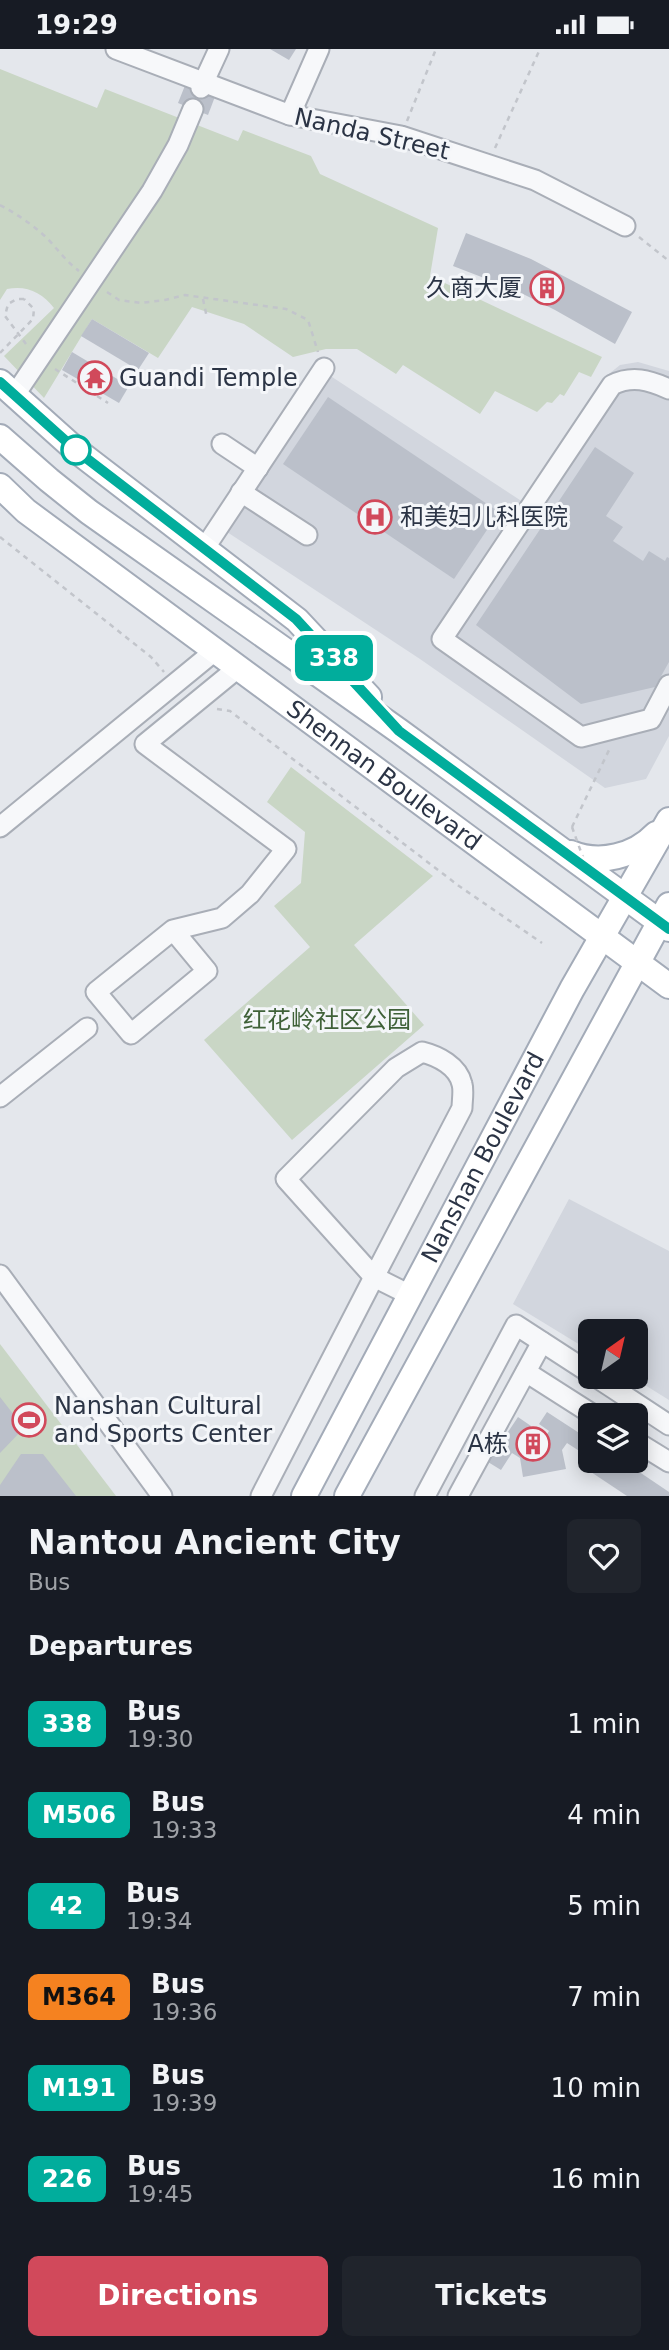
<!DOCTYPE html>
<meta charset="utf-8">
<style>
body{margin:0;font-family:"DejaVu Sans","Noto Sans SC",sans-serif;background:#20242c;color:#f1f3f6;height:100vh;display:flex;flex-direction:column;font-size:26px;white-space:nowrap}
*{box-sizing:border-box;margin:0}
p{font-size:23px;color:#9ea1a6}
.icon{flex:none;width:38px;height:38px;fill:none;stroke:currentColor;stroke-width:2;stroke-linecap:round;stroke-linejoin:round}
.map{position:relative;height:1447px;overflow:hidden}
.drawer{display:flex;flex-direction:column;background:#171b24;flex:1}
.drawer>*{flex:none}
.badge{padding:0 14px;border-radius:10px;font-size:24px;line-height:46px}
.needle{width:46px;rotate:34deg}
.fabs{position:absolute;left:578px;top:1270px;display:grid;gap:14px}
.fabs a{display:grid;place-items:center;width:70px;height:70px;border-radius:10px;background:#171b24;box-shadow:0 4px 18px #0003;font-size:35px}
.map>.badge{position:absolute;translate:-50% -50%;box-shadow:0 0 0 4px #fff}
h2{padding:0 28px;font-size:26px;line-height:63px}
.round{display:grid;place-items:center;flex:none;width:74px;height:74px;border-radius:10px;background:#20242c}
.summary{display:flex;align-items:center;justify-content:space-between;height:119px;padding:0 28px}
h1{font-size:33px;font-weight:700;line-height:52px}
.primary-button{display:flex;gap:14px;margin-top:auto;padding:14px 28px}
.primary-button a{flex:1;height:80px;border-radius:10px;background:#d1495b;color:#fff;font-size:28px;font-weight:700;line-height:80px;text-align:center}
.primary-button a+a{background:#20242c;color:#f1f3f6}
ul{padding:0;list-style:none}
li{display:flex;align-items:center;gap:21px;height:91px;padding:0 28px}
li div{flex:1}
li b{display:block;font-size:26px}
li em{font-style:normal}
li .badge{min-width:77px;font-weight:700;text-align:center}
.status{display:flex;justify-content:space-between;align-items:center;height:49px;padding:0 35px;background:#171b24;direction:ltr}
.status svg{height:19px;fill:currentColor}
.map>svg:first-child{display:block}
</style>
<div class="status"><b>19:29</b><svg viewBox="0 0 49 12"><path d="M0 12V9h3v3zM5 12V6h3v6zM10 12V3h3v9zM15 12V0h3v12zM26 1h20v11H26zM47 4h2v5h-2z"/></svg></div>
<div class="map">
<svg width="669" height="1447" viewBox="0 0 669 1447">
<rect width="100%" height="100%" fill="#e4e7ec"/>
<g fill="#d2d6de">
<path d="M 638,313 L 669,322 L 669,687 L 646,730 L 605,739 L 420,610 L 227,483 L 329,326 L 523,453 L 605,328 L 620,316 Z"/>
<path d="M 569,1150 L 669,1202 L 669,1351 L 632,1328 L 635,1328 L 635,1283 L 590,1283 L 590,1302 L 513,1255 Z"/>
</g>
<g fill="#c9d6c5">
<path d="M 0,20 L 97,59 L 105,40 L 238,92 L 243,81 L 311,107 L 320,125 L 438,179 L 430,227 L 602,308 L 591,328 L 579,323 L 564,347 L 560,345 L 552,354 L 547,353 L 537,363 L 495,342 L 480,365 L 403,316 L 396,325 L 357,300 L 326,300 L 293,308 L 244,275 L 192,258 L 158,309 L 92,270 L 44,349 L 4,307 L 54,259 C 42,243 26,236 7,240 L 0,251 Z"/>
<path d="M 291,718 L 433,827 L 354,896 L 424,976 L 292,1091 L 204,991 L 310,898 L 274,857 L 301,834 L 305,783 L 267,753 Z"/>
<path d="M 0,1295 L 116,1447 L 0,1447 Z"/>
</g>
<g fill="#bbc0ca">
<path d="M 270,0 L 296,0 L 289,11 Z"/>
<path d="M 186,34 L 216,45 L 208,66 L 178,54 Z"/>
<path d="M 466,184 L 531,210 L 632,263 L 615,295 L 555,261 L 515,241 L 453,217 Z"/>
<path d="M 92,270 L 149,304 L 138,321 L 81,287 Z"/>
<path d="M 72,303 L 129,337 L 119,354 L 62,321 Z"/>
<path d="M 328,348 L 499,463 L 454,530 L 283,415 Z"/>
<path d="M 595,398 L 634,424 L 606,467 L 623,478 L 613,492 L 643,512 L 649,502 L 665,512 L 667,508 L 669,509 L 669,613 L 655,638 L 581,655 L 476,576 Z"/>
<path d="M 0,1348 L 24,1379 L 0,1404 Z"/>
<path d="M 547,1363 L 590,1391 L 590,1397 L 584,1405 L 567,1394 L 562,1401 L 566,1420 L 523,1428 L 520,1409 L 512,1404 L 501,1421 L 488,1413 L 518,1368 L 531,1377 L 524,1387 L 529,1390 L 546,1387 L 549,1382 L 539,1375 Z"/>
<path d="M 21,1405 L 43,1405 L 76,1447 L 0,1447 L 0,1436 Z"/>
<path d="M 598,1412 L 623,1412 L 669,1443 L 669,1447 L 627,1447 L 591,1423 Z"/>
</g>
<g fill="none" stroke-linecap="round" stroke-linejoin="round">
<defs>
<g id="minor">
<path d="M 116,0 L 290,66 L 401,87 L 535,131 L 625,177"/>
<path d="M 201,39 L 219,0"/>
<path d="M 290,66 L 319,0"/>
<path d="M 669,340 C 649,331 632,326 612,336 L 442,590 L 581,688 L 651,670 L 669,636"/>
<path d="M 14,347 L 152,142 L 178,96 L 193,60"/>
<path d="M 222,395 L 258,419"/>
<path d="M 241,443 L 307,486"/>
<path d="M 204,500 L 324,319"/>
<path d="M 0,778 L 216,601"/>
<path d="M 173,881 L 207,922 L 131,985 L 96,943 L 173,881 L 222,869 L 250,845 L 286,800 L 145,695 L 239,618"/>
<path d="M 422,1003 C 438,1007 458,1017 462,1035 C 464,1042 462,1052 462,1059 L 374,1228 L 286,1130 L 396,1019 Z"/>
<path d="M 0,1048 L 87,979"/>
<path d="M 0,1226 L 162,1447"/>
<path d="M 526,1323 L 595,1367"/>
<path d="M 596,1328 L 669,1376"/>
<path d="M 635,1392 L 669,1413"/>
<path d="M 261,1447 L 374,1228 L 410,1246"/>
<path d="M 425,1447 L 516,1276 L 590,1324"/>
<path d="M 458,1447 L 542,1293"/>
</g>
<g id="major">
<path d="M 0,333 L 77,402 L 297,571 L 369,648"/>
<path d="M 0,388 L 49,431 L 89,463 L 399,682 L 669,880"/>
<path id="s1" d="M 0,437 L 26,462 L 669,937"/>
<path d="M 571,804 C 600,816 635,807 656,785"/>
<path id="s2" d="M 304,1447 L 572,940 L 669,771"/>
<path d="M 347,1447 L 669,856"/>
</g>
</defs>
<use href="#minor" stroke="#a9aeb7" stroke-width="23"/>
<use href="#major" stroke="#a3abb8" stroke-width="28"/>
<g stroke="#c2c5cb" stroke-width="2.5" stroke-dasharray="5 5" stroke-linecap="butt">
<path d="M 407,72 L 436,0"/>
<path d="M 495,99 L 540,0"/>
<path d="M 0,156 C 17,165 33,176 47,189 C 58,201 67,213 79,222"/>
<path d="M 639,188 L 669,212"/>
<path d="M 107,243 L 119,251 L 141,254 L 165,251 L 185,246 L 286,260 L 308,271 L 318,303"/>
<path d="M 24,250 L 17,250 L 8,255 L 5,267 L 26,295"/>
<path d="M 203,250 L 207,269"/>
<path d="M 55,320 L 108,354"/>
<path d="M 0,488 L 151,608 L 164,623"/>
<path d="M 217,660 L 230,662 L 459,837 L 542,894"/>
<path d="M 572,778 L 610,699"/>
</g>
<use href="#minor" stroke="#f7f8fa" stroke-width="19"/>
<use href="#major" stroke="#fff" stroke-width="24"/>
<g stroke="#c2c5cb" stroke-width="2.5" stroke-dasharray="5 5" stroke-linecap="butt">
<path d="M 0,304 L 33,270 L 34,260 L 24,250"/>
<path d="M 572,778 L 585,814"/>
</g>
</g>
<g fill="none" stroke-linecap="round" stroke-linejoin="round">
<defs>
<path id="line" d="M 0,333 L 77,402 L 296,570 L 399,682 L 669,880"/>
</defs>
<use href="#line" stroke="#fff" stroke-width="16"/>
<use href="#line" stroke="#01ad9c" stroke-width="10"/>
</g>
<defs>
<symbol id="building-ring" viewBox="-11 -11 22 22"><circle r="9.5" fill="#f4f6f9" stroke="#d1495b" stroke-width="1.5"/><path d="M-4-6H4V6H1V3H-1V6H-4ZM-2.5-4.3h1.7v1.8h-1.7ZM.8-4.3h1.7v1.8H.8ZM-2.5-1h1.7V.8h-1.7ZM.8-1h1.7V.8H.8Z" fill="#d1495b"/></symbol>
<symbol id="temple-ring" viewBox="-11 -11 22 22"><circle r="9.5" fill="#f4f6f9" stroke="#d1495b" stroke-width="1.5"/><path d="M0-6L5-2H3V0L6.5 2.5H4V6H1.5V3h-3V6H-4V2.5H-6.5L-3 0V-2H-5Z" fill="#d1495b"/></symbol>
<symbol id="hospital-ring" viewBox="-11 -11 22 22"><circle r="9.5" fill="#f4f6f9" stroke="#d1495b" stroke-width="1.5"/><path d="M-5-5h3v3.5h4V-5h3V5h-3V1.5h-4V5h-3Z" fill="#d1495b"/></symbol>
<symbol id="stadium-ring" viewBox="-11 -11 22 22"><circle r="9.5" fill="#f4f6f9" stroke="#d1495b" stroke-width="1.5"/><path d="M0-5a6.5 5 0 1 0 0 10a6.5 5 0 1 0 0-10ZM-3.5-1.8h7v3.6h-7Z" fill="#d1495b"/></symbol>
</defs>
<g fill-rule="evenodd">
<use href="#building-ring" x="528" y="220" width="38" height="38"/>
<use href="#temple-ring" x="76" y="310" width="38" height="38"/>
<use href="#hospital-ring" x="356" y="449" width="38" height="38"/>
<use href="#stadium-ring" x="10" y="1352" width="38" height="38"/>
<use href="#building-ring" x="514" y="1376" width="38" height="38"/>
</g>
<circle fill="#fff" stroke="#01ad9c" stroke-width="3.5" cx="76" cy="401" r="14"/>
<g text-anchor="middle" stroke-width="6" stroke-linejoin="round" paint-order="stroke">
<g font-size="24" fill="#2b3445" stroke="#f4f6f9">
<text transform="translate(372 85) rotate(13)" y="8">Nanda Street</text>
<text dy="8" stroke="none"><textPath href="#s1" startOffset="481">Shennan Boulevard</textPath></text>
<text dy="8" stroke="none"><textPath href="#s2" startOffset="383">Nanshan Boulevard</textPath></text>
</g>
<g font-size="24" fill="#2b3445" stroke="#f4f6f9" text-anchor="start">
<text x="522" y="247" text-anchor="end">久商大厦</text>
<text x="119" y="337">Guandi Temple</text>
<text x="400" y="476">和美妇儿科医院</text>
<text x="54" y="1365">Nanshan Cultural<tspan x="54" dy="28">and Sports Center</tspan></text>
<text x="508" y="1403" text-anchor="end">A栋</text>
</g>
<g font-size="24" fill="#3f6138" stroke="#f4f6f9">
<text x="327" y="979">红花岭社区公园</text>
</g>
</g>
</svg>
<div class="fabs">
<a><svg class="needle" viewBox="-14 -14 28 28"><path d="M0-13l5 13h-10z" fill="#e53935"/><path d="M0 13l5-13h-10z" fill="#9ea1a6"/></svg></a>
<a><svg class="icon" aria-label="layers" viewBox="0 0 24 24"><path d="M12 4l9 5-9 5-9-5zM3 14l9 5 9-5"/></svg></a>
</div>
<b class="badge" style="left:334px;top:609px;background:#01ad9c;color:#fff">338</b>
</div>
<section class="drawer">
<div class="summary"><div><h1>Nantou Ancient City</h1><p>Bus</p></div><a class="round"><svg class="icon" aria-label="heart" viewBox="0 0 24 24"><path d="M12 20l-8-8c-3-5 5-10 8-4 3-6 11-1 8 4z"/></svg></a></div>
<h2>Departures</h2>
<ul>
<li><span class="badge" style="background:#01ad9c;color:#fff">338</span><div><b>Bus</b><p>19:30</p></div><em>1 min</em></li>
<li><span class="badge" style="background:#01ad9c;color:#fff">M506</span><div><b>Bus</b><p>19:33</p></div><em>4 min</em></li>
<li><span class="badge" style="background:#01ad9c;color:#fff">42</span><div><b>Bus</b><p>19:34</p></div><em>5 min</em></li>
<li><span class="badge" style="background:#f58220;color:#111">M364</span><div><b>Bus</b><p>19:36</p></div><em>7 min</em></li>
<li><span class="badge" style="background:#01ad9c;color:#fff">M191</span><div><b>Bus</b><p>19:39</p></div><em>10 min</em></li>
<li><span class="badge" style="background:#01ad9c;color:#fff">226</span><div><b>Bus</b><p>19:45</p></div><em>16 min</em></li>
</ul>
<div class="primary-button"><a>Directions</a><a>Tickets</a></div>
</section>
